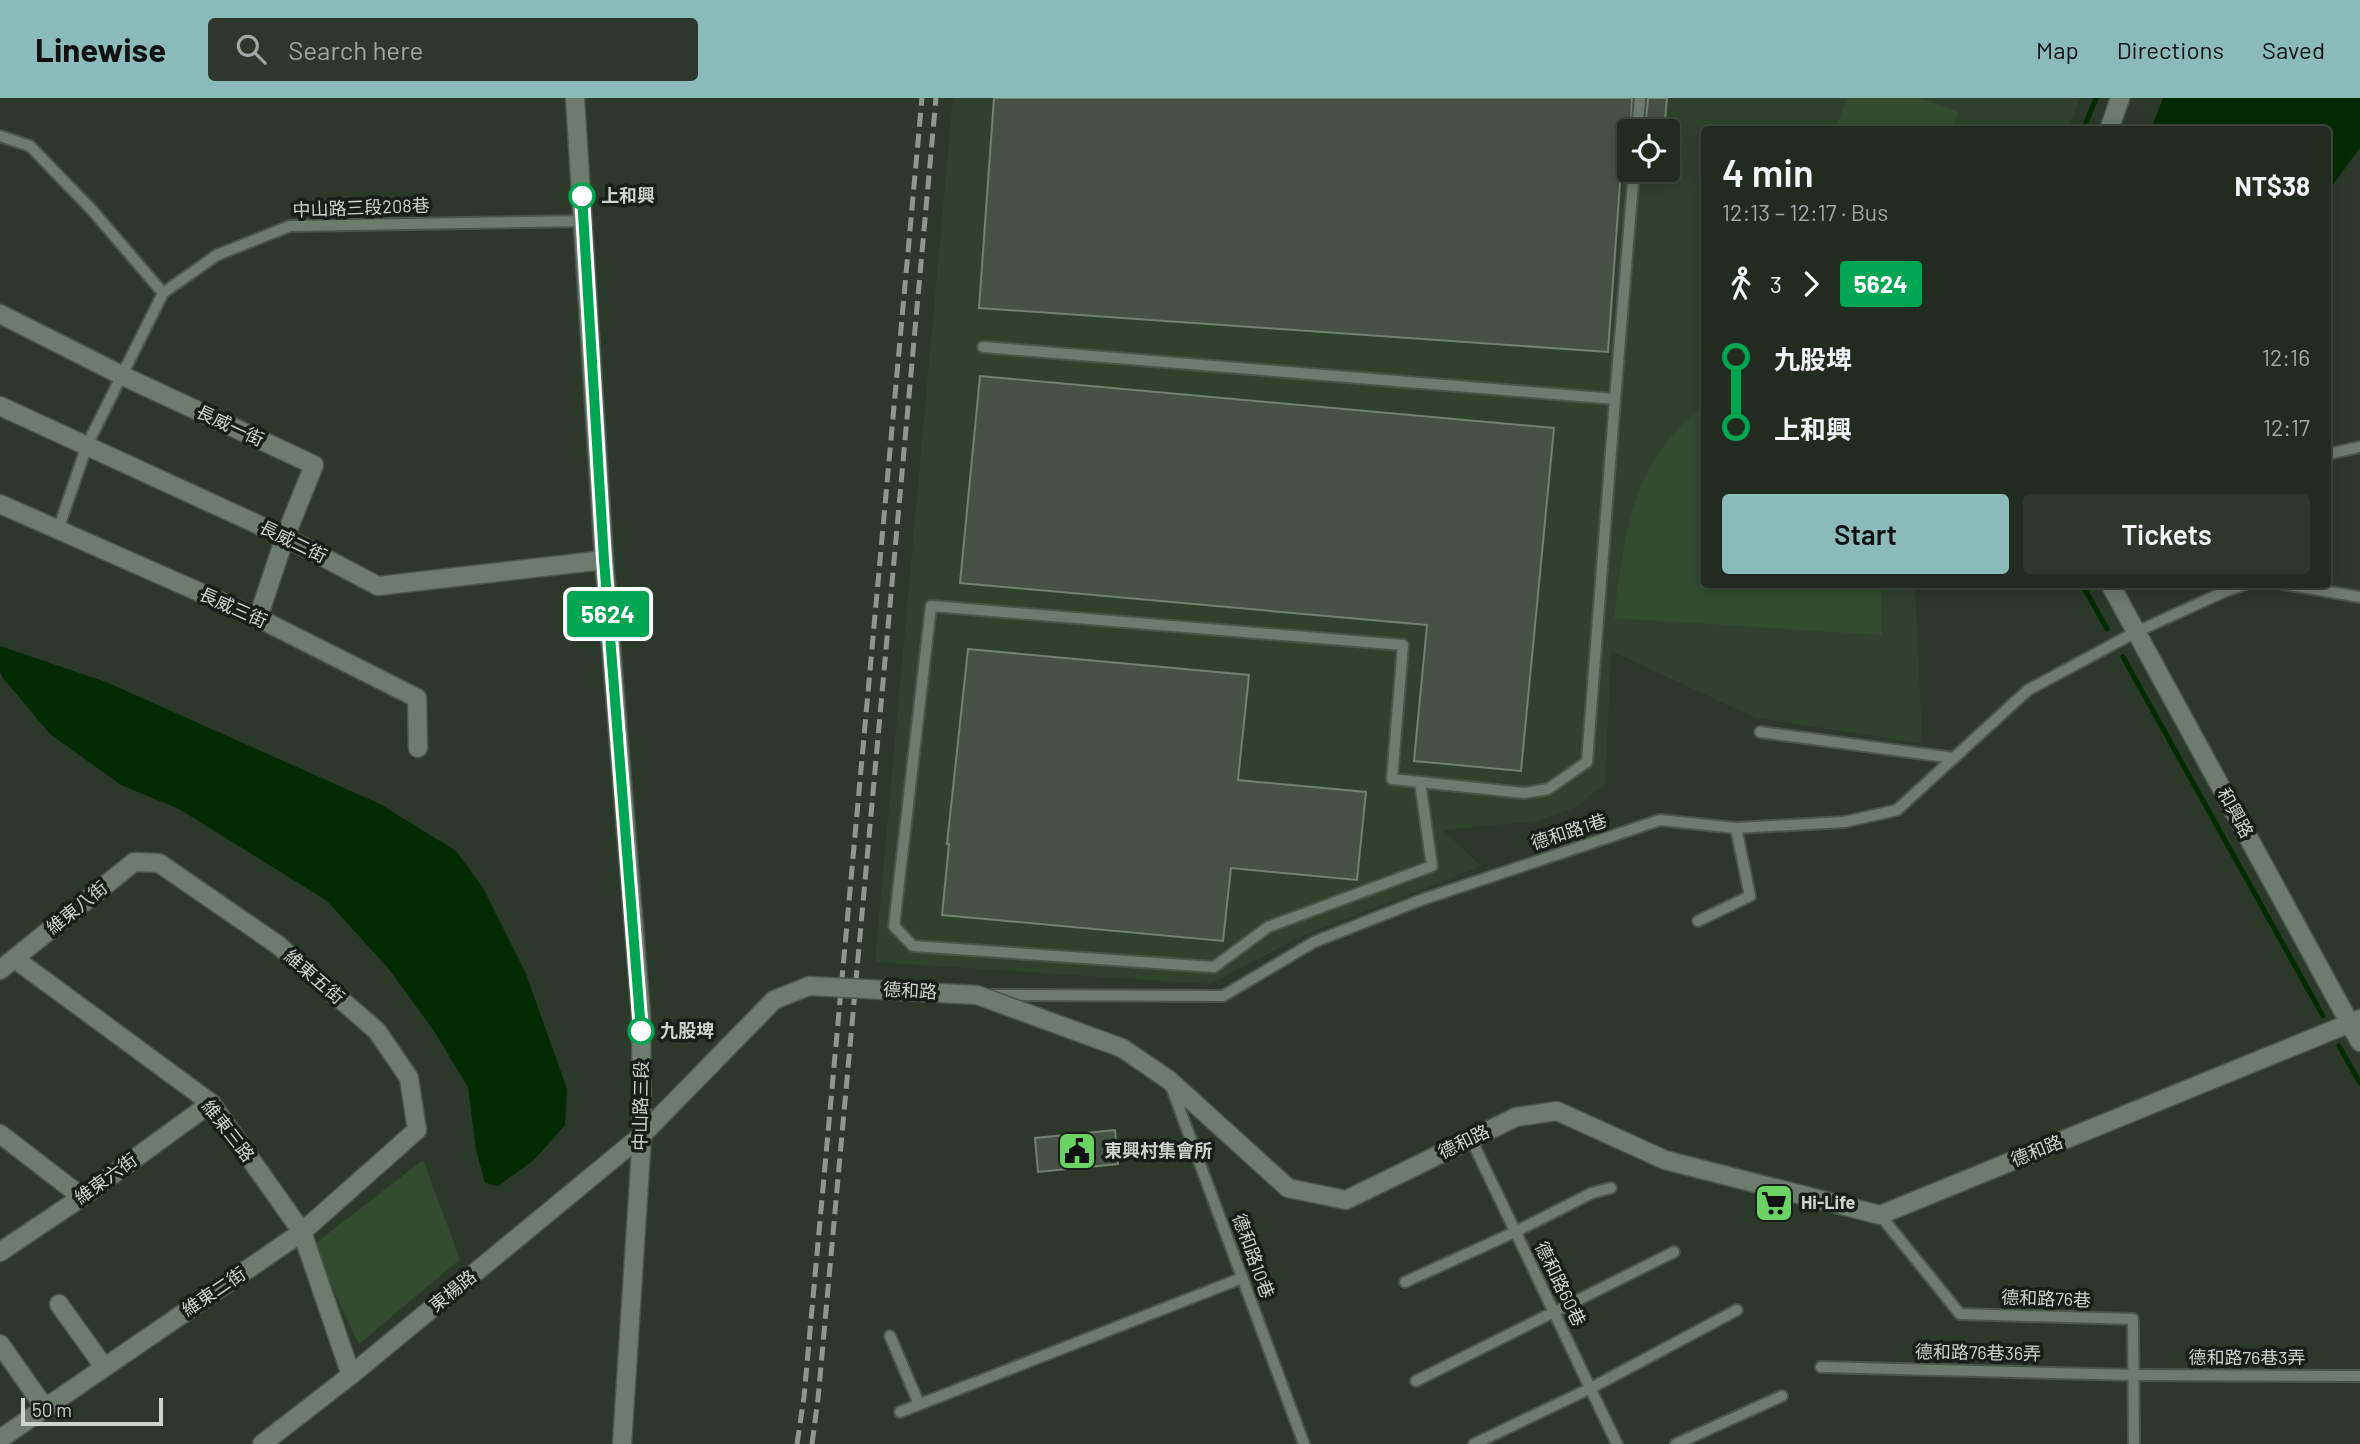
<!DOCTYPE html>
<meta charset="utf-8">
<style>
body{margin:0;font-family:Barlow,"Noto Sans TC",sans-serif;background:#2d372d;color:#f1f3f6;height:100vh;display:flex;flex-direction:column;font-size:26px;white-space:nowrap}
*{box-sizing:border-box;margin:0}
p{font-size:23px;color:#a2a7a5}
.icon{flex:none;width:38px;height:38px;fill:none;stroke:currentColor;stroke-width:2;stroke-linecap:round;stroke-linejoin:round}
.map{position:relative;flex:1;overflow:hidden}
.drawer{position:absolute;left:1701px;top:28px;width:630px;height:462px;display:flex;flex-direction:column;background:#212b20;border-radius:7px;box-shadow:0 4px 18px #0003,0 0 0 2px #3e473e}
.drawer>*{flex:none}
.badge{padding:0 14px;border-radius:5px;font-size:24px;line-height:46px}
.fabs{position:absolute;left:1617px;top:21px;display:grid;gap:14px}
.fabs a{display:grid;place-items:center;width:63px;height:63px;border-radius:7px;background:#212b20;box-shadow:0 4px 18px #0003,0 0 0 2px #3e473e;font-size:35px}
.scale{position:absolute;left:21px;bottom:18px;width:142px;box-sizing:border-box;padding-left:7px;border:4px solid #ccd4cb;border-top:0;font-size:19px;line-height:24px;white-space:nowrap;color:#ccd4cb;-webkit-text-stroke:5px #181e18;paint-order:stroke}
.map>.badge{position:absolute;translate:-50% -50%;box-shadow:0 0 0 4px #fff}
.legs{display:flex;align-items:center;gap:10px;height:77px;padding:0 21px;font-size:23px}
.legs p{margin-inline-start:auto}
.headline{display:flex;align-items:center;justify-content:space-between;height:119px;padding:0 21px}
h1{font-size:38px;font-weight:600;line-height:52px}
.primary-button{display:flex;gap:14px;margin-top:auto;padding:14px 21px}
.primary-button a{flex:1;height:80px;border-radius:7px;background:#8bbbb9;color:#111;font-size:28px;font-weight:600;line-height:80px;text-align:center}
.primary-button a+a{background:#2d372d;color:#f1f3f6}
ul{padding:0 21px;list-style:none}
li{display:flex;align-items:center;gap:24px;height:70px;font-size:26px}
li i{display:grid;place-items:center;width:10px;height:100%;margin:0 9px;background:currentColor}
li i::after{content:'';width:18px;height:18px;margin:-9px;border:5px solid;border-radius:50%;background:#212b20}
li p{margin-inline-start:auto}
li:first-child i{background:linear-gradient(#0000 50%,currentColor 0)}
li:last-child i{background:linear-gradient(currentColor 50%,#0000 0)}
header{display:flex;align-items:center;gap:42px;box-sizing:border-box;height:98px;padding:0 35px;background:#8bbbb9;color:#111}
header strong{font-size:33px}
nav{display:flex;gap:38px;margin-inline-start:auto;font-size:24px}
.search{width:490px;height:63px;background:#2d372d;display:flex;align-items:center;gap:18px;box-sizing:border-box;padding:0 24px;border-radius:7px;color:#a2a7a5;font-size:26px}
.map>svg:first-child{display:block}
</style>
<header>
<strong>Linewise</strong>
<div class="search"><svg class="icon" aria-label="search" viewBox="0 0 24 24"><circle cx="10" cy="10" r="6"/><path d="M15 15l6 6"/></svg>Search here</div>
<nav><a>Map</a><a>Directions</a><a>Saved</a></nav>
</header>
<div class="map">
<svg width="2360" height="1346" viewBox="0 0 2360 1346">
<rect width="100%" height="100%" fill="#2c392a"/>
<path fill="#30422e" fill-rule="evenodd" d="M 953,0 L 2080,0 L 2068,31 L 1704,32 L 1704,486 L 1915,487 L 1922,645 L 1756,620 L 1611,553 L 1605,686 L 1576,709 L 1536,723 L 1443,732 L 1481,768 L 1299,839 L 1211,886 L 875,864 ZM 1629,33 L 1668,33 L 1668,72 L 1629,72 Z"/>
<g fill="#334c30">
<path d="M 1847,0 L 1921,0 L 1958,14 L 1952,31 L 1835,31 Z"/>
<path d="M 1704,308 L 1704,486 L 1881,487 L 1882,537 L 1614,520 C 1624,437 1632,362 1704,308 Z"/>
<path d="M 423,1062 L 460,1161 L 359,1246 L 312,1148 Z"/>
</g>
<g fill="#022b01">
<path d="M 2163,0 L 2360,0 L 2360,50 L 2328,93 L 2328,32 L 2151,31 Z"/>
<path d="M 0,548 L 106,584 L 380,706 L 456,753 L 483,790 L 526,876 L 567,991 L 565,1027 L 534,1062 L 498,1088 L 485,1085 L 476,1052 L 468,989 L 434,933 L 388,870 L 327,803 L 179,711 L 121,687 L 50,636 L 3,580 L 0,574 Z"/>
</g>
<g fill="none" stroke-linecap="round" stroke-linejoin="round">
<g stroke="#022b01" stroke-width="5">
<path d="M 2083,32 L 2096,0"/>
<path d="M 2082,486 L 2107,531"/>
<path d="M 2123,559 L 2323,918"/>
<path d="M 2339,948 L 2360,985"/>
</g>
</g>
<g fill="#465344" stroke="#728170" stroke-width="2">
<path d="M 994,0 L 1632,0 L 1629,66 L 1626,71 L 1621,71 L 1608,254 L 979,210 Z"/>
<path d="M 1648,0 L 1667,0 L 1664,33 L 1645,33 Z"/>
<path d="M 980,278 L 1554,330 L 1521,673 L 1414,663 L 1427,527 L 960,485 Z"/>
<path d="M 968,551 L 1249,577 L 1238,682 L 1366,694 L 1357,782 L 1231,770 L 1223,843 L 942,817 L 949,746 L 947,746 Z"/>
<path d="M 1115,1032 L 1118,1066 L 1038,1074 L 1035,1040 Z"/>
</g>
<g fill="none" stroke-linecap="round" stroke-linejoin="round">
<defs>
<g id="lane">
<path d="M 1637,33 L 1640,0"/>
<path d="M 0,38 L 30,48 L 92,112 L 163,195"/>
<path d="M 983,249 L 1615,301 L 1587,664 L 1548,691 L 1524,695 L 1392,681 L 1403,547 L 931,508 L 894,828 L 913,848 L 1214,869 L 1268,829 L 1432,768 L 1420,684"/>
<path d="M 1615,301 L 1634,72"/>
<path d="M 2328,356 L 2360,349"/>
<path d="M 58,432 L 87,347 L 163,195 L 217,157 L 290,128 L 584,123"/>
<path d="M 2283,486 L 2360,499"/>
<path d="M 1760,634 L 1954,660"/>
<path d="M 1698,823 L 1750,798 L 1736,730"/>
<path d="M 990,897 L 1223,898 L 1314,844 L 1421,802 L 1660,722 L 1736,730 L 1844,724 L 1897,712 L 2028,592 L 2136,534 L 2226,493 L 2246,486"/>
<path d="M 1171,988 L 1304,1346"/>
<path d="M 1471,1041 L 1617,1346"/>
<path d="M 1880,1117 L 1960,1216 L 2133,1221 L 2134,1346"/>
<path d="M 1405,1184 L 1515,1134 L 1592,1095 L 1611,1090"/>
<path d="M 890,1238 L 919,1306"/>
<path d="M 1821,1269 L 2134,1277 L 2360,1278"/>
<path d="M 1416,1283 L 1674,1154"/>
<path d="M 900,1314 L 1242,1180"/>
<path d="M 1474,1346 L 1591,1290 L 1737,1212"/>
<path d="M 1676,1346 L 1782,1298"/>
</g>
<g id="street">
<path d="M 2109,32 L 2120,0"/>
<path d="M 0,216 L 121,277 L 314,367 L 285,439 L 258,520"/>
<path d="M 0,308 L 285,439 L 378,488 L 604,462"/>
<path d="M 0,406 L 258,520 L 417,600 L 418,650"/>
<path d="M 2110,486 L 2360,944"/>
<path d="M 15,861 L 211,1005 L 302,1134 L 351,1277"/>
<path d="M 0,872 L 134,764 L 159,765 L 278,847 L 377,933 L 409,980 L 417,1032 L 302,1134 L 0,1341"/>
<path d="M 1169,982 L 1288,1090 L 1346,1102 L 1516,1019 L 1557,1013 L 1665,1062 L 1880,1117 L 2360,921"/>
<path d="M 0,1036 L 82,1099"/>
<path d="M 0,1154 L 82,1099 L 211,1005"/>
<path d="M 59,1206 L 104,1269"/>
<path d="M 0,1246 L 45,1310"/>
<path d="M 262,1346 L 351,1277 L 642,1037"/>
</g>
<path id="secondary" d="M 575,0 L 604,462 L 641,917 L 642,1037 L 622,1346"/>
</defs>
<use href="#lane" stroke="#4b564a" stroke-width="14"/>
<use href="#street" stroke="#4b564a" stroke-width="21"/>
<use href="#secondary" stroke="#4b564a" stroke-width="21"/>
<use href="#lane" stroke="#6d7c6c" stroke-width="10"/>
<use href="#street" stroke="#6d7c6c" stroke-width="18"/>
<use href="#secondary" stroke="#6d7c6c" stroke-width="18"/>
<g stroke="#8f988d" stroke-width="5" stroke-dasharray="14 7" stroke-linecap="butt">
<path d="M 797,1346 L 804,1299 L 922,0"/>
<path d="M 812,1346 L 818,1301 L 936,0"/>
</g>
<defs>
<path id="street-bridge" d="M 642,1037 L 774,902 L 809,888 L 977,897 L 1122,950 L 1169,982"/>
</defs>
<use href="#street-bridge" stroke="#4b564a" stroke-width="21" stroke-linecap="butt"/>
<use href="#street-bridge" stroke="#6d7c6c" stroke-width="18"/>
</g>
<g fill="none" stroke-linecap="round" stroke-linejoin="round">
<defs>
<path id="line-1" d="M 582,98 L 604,462 L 641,933"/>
</defs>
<use href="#line-1" stroke="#fff" stroke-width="16"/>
<use href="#line-1" stroke="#00a651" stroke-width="10"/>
</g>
<defs>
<symbol id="civic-square" viewBox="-11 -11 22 22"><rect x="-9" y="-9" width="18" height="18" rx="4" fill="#6bd363" stroke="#181e18"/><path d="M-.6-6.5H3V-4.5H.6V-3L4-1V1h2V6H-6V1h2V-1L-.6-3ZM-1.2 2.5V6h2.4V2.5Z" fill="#111"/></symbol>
<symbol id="supermarket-square" viewBox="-11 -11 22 22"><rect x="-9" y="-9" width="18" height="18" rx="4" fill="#6bd363" stroke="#181e18"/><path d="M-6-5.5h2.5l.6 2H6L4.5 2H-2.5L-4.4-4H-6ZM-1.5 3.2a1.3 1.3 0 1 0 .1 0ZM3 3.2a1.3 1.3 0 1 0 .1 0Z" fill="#111"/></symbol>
</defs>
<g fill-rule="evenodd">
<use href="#civic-square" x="1055" y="1031" width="44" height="44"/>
<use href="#supermarket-square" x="1752" y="1083" width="44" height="44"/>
</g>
<g fill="#fff" stroke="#00a651" stroke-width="3.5">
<circle cx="582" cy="98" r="12"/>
<circle cx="641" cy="933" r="12"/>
</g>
<g text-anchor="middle" stroke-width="7" stroke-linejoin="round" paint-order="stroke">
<g font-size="18" font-weight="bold" fill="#ccd4cb" stroke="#181e18" text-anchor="start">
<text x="601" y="104">上和興</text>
<text x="660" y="939">九股埤</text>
</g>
<g font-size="18" fill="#ccd4cb" stroke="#181e18">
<text transform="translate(361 110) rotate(-2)" y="6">中山路三段208巷</text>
<text transform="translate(230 328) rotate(25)" y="6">長威一街</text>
<text transform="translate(293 444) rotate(26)" y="6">長威二街</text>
<text transform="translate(233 510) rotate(24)" y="6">長威三街</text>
<text transform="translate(2235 715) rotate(61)" y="6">和興路</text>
<text transform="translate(1569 734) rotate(-18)" y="6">德和路1巷</text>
<text transform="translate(77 810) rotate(-39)" y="6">維東八街</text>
<text transform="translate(314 879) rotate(41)" y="6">維東五街</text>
<text transform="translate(910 893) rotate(3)" y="6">德和路</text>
<text transform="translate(641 1008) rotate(-89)" y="6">中山路三段</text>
<text transform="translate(228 1033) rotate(52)" y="6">維東三路</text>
<text transform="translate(1464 1044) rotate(-26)" y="6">德和路</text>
<text transform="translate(2037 1053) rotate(-22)" y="6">德和路</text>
<text transform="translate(106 1081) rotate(-36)" y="6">維東六街</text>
<text transform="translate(1253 1158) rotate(70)" y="6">德和路10巷</text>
<text transform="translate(1560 1186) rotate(64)" y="6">德和路60巷</text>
<text transform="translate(453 1193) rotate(-39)" y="6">東楊路</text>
<text transform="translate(214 1194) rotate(-34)" y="6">維東二街</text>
<text transform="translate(2046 1201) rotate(2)" y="6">德和路76巷</text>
<text transform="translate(1978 1255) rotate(1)" y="6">德和路76巷36弄</text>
<text x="2247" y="1266">德和路76巷3弄</text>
</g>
<g font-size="18" font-weight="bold" fill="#ccd4cb" stroke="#181e18" text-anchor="start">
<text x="1104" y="1059">東興村集會所</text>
<text x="1801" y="1111">Hi-Life</text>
</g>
</g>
</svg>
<div class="fabs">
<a><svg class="icon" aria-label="locate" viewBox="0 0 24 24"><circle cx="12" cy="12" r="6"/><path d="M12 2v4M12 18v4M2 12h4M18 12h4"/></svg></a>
</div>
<div class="scale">50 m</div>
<b class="badge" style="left:608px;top:516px;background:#00a651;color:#fff">5624</b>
<section class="drawer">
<div class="headline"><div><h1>4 min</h1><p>12:13 – 12:17 · Bus</p></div><b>NT$38</b></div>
<div class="legs"><svg class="icon" aria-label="walk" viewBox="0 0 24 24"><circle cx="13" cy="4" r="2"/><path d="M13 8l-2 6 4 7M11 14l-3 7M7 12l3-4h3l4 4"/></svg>3<svg class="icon" aria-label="forward" viewBox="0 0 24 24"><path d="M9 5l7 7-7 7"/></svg><b class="badge" style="background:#00a651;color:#fff">5624</b></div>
<ul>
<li><i style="color:#00a651"></i><b>九股埤</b><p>12:16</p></li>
<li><i style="color:#00a651"></i><b>上和興</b><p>12:17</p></li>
</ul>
<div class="primary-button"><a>Start</a><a>Tickets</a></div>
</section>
</div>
